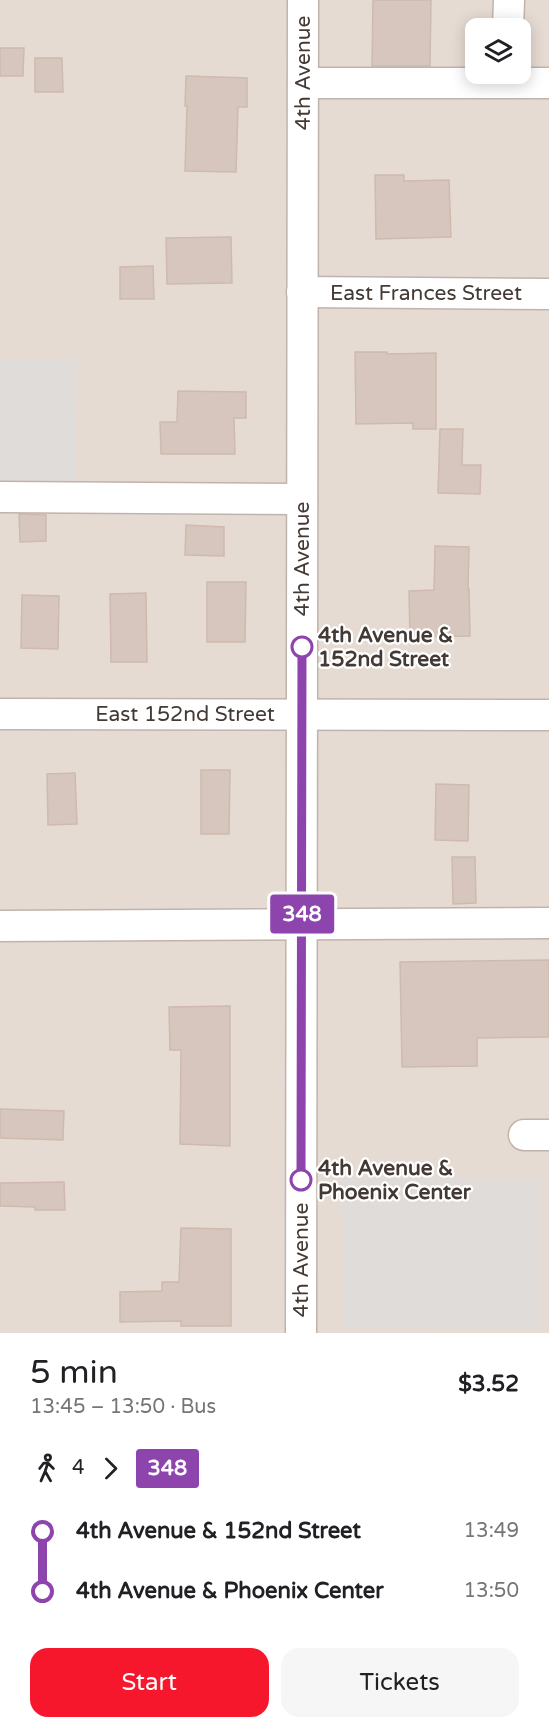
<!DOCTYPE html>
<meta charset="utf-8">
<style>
body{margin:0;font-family:"Varela Round",sans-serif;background:#f6f6f6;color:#202124;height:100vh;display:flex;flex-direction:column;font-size:22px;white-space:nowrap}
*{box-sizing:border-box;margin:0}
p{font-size:20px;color:#757577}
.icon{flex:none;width:33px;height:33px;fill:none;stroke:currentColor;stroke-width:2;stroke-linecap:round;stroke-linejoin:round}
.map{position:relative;height:1333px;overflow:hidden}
.details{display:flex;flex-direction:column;background:#fff;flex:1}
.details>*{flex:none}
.badge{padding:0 12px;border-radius:4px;font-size:21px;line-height:39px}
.buttons{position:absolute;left:465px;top:18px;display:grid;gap:12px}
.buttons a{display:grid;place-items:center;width:66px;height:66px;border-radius:12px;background:#fff;box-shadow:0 3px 15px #0003;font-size:30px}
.map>.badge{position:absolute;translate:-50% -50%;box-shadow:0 0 0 3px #fff}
.legs{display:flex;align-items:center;gap:9px;height:66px;padding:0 30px;font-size:20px}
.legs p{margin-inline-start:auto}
.head{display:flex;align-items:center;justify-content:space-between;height:102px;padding:0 30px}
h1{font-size:33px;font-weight:600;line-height:45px}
.primary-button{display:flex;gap:12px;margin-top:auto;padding:12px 30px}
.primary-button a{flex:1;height:69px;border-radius:18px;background:#f7172c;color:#fff;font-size:24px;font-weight:600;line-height:69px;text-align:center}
.primary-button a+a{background:#f6f6f6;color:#202124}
ul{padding:0 30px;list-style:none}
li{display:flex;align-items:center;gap:21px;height:60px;font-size:22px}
li i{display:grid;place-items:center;width:9px;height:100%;margin:0 8px;background:currentColor}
li i::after{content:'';width:15px;height:15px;margin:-8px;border:4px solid;border-radius:50%;background:#fff}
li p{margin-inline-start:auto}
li:first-child i{background:linear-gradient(#0000 50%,currentColor 0)}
li:last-child i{background:linear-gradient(currentColor 50%,#0000 0)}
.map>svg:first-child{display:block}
</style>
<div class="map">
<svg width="549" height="1333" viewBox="0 0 549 1333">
<rect width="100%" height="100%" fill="#f2ebe5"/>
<path fill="#e6dbd3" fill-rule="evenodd" d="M 0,0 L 549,0 L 549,1333 L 0,1333 ZM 476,28 L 520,28 L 520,74 L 476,74 Z"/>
<g fill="#e0dcda">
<path d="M 0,359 L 77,359 L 76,485 L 0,484 Z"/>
<path d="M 342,1177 L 542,1177 L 541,1329 L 342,1328 Z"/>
</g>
<g fill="#d7c6bd" stroke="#cebaae" stroke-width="1.5">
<path d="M 373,0 L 431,0 L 430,66 L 372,66 Z"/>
<path d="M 0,48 L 24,48 L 23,76 L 0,76 Z"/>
<path d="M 35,58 L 62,58 L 63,92 L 35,92 Z"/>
<path d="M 186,76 L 247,78 L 247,107 L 238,107 L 236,172 L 185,171 L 187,106 L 185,106 Z"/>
<path d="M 375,175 L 404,175 L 404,181 L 449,180 L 451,237 L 376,239 Z"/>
<path d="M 231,237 L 232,283 L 167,284 L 166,238 Z"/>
<path d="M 153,266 L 154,299 L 120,299 L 120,267 Z"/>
<path d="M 355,352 L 387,352 L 387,354 L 436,353 L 436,429 L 413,429 L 413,423 L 356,424 Z"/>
<path d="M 178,391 L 246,392 L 246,418 L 234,418 L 235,454 L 161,454 L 160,422 L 177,422 Z"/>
<path d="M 440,429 L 463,429 L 462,465 L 481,465 L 480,494 L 438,493 Z"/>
<path d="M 19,514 L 46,515 L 46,541 L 20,542 Z"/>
<path d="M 186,525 L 224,527 L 224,556 L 185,555 Z"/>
<path d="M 435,546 L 469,547 L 468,589 L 469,589 L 470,636 L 410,637 L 409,591 L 434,590 Z"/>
<path d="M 207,582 L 246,582 L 245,642 L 207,642 Z"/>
<path d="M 146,593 L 147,662 L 111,662 L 110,594 Z"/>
<path d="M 22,595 L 59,596 L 58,649 L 21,648 Z"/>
<path d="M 201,770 L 230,770 L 229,834 L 201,834 Z"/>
<path d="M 75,773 L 77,824 L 48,825 L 47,774 Z"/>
<path d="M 436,784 L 469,785 L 468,841 L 435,840 Z"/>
<path d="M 452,857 L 475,857 L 476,903 L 453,904 Z"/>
<path d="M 549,960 L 549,1037 L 477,1038 L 477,1066 L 402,1067 L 400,962 Z"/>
<path d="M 230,1006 L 230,1146 L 180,1144 L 181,1050 L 170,1050 L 169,1007 Z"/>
<path d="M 0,1109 L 64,1111 L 63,1140 L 0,1138 Z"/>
<path d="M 64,1182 L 65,1210 L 35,1210 L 35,1207 L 0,1206 L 0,1183 Z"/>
<path d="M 181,1228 L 231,1229 L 231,1326 L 181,1326 L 181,1321 L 120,1322 L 120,1292 L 162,1291 L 162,1282 L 179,1282 Z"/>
</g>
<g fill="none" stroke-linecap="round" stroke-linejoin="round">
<defs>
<g id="minor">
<path d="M 508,28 L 509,0"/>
<path d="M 303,83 L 549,83"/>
<path d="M 302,292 L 549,294"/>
<path d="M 0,497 L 302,499"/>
<path d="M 0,714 L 549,715"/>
<path d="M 0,926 L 549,923"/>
<path d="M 524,1135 L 549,1135"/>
<path d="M 301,1333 L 303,0"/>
</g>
</defs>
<use href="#minor" stroke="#c0b3ab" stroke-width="33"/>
<use href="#minor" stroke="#fff" stroke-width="30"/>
</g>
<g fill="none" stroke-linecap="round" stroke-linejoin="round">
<defs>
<path id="line-1" d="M 301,1180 L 302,647"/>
</defs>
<use href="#line-1" stroke="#fff" stroke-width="14"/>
<use href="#line-1" stroke="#8e44ad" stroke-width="9"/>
</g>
<g fill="#fff" stroke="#8e44ad" stroke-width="3">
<circle cx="302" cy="647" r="10"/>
<circle cx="301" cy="1180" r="10"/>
</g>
<g text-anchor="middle" stroke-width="4.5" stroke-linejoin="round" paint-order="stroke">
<g font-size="21" fill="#443a35" stroke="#fff">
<text transform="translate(303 73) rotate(-90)" y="7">4th Avenue</text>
<text x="426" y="300">East Frances Street</text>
<text transform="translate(302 559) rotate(-90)" y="7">4th Avenue</text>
<text x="185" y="721">East 152nd Street</text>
<text transform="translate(301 1260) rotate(-90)" y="7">4th Avenue</text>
</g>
<g font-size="21" font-weight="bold" fill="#443a35" stroke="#fff" text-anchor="start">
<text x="318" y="642">4th Avenue &amp;<tspan x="318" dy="24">152nd Street</tspan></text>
<text x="318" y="1175">4th Avenue &amp;<tspan x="318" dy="24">Phoenix Center</tspan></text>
</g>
</g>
</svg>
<div class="buttons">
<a><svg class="icon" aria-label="layers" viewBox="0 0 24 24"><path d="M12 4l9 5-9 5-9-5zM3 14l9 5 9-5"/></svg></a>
</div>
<b class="badge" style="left:302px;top:914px;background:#8e44ad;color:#fff">348</b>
</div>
<section class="details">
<div class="head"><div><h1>5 min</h1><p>13:45 – 13:50 · Bus</p></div><b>$3.52</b></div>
<div class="legs"><svg class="icon" aria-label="walk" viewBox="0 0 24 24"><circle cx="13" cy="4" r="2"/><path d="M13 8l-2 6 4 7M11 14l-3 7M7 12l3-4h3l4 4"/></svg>4<svg class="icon" aria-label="forward" viewBox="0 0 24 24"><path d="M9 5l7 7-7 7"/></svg><b class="badge" style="background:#8e44ad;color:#fff">348</b></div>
<ul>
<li><i style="color:#8e44ad"></i><b>4th Avenue &amp; 152nd Street</b><p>13:49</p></li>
<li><i style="color:#8e44ad"></i><b>4th Avenue &amp; Phoenix Center</b><p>13:50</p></li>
</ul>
<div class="primary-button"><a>Start</a><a>Tickets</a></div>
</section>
